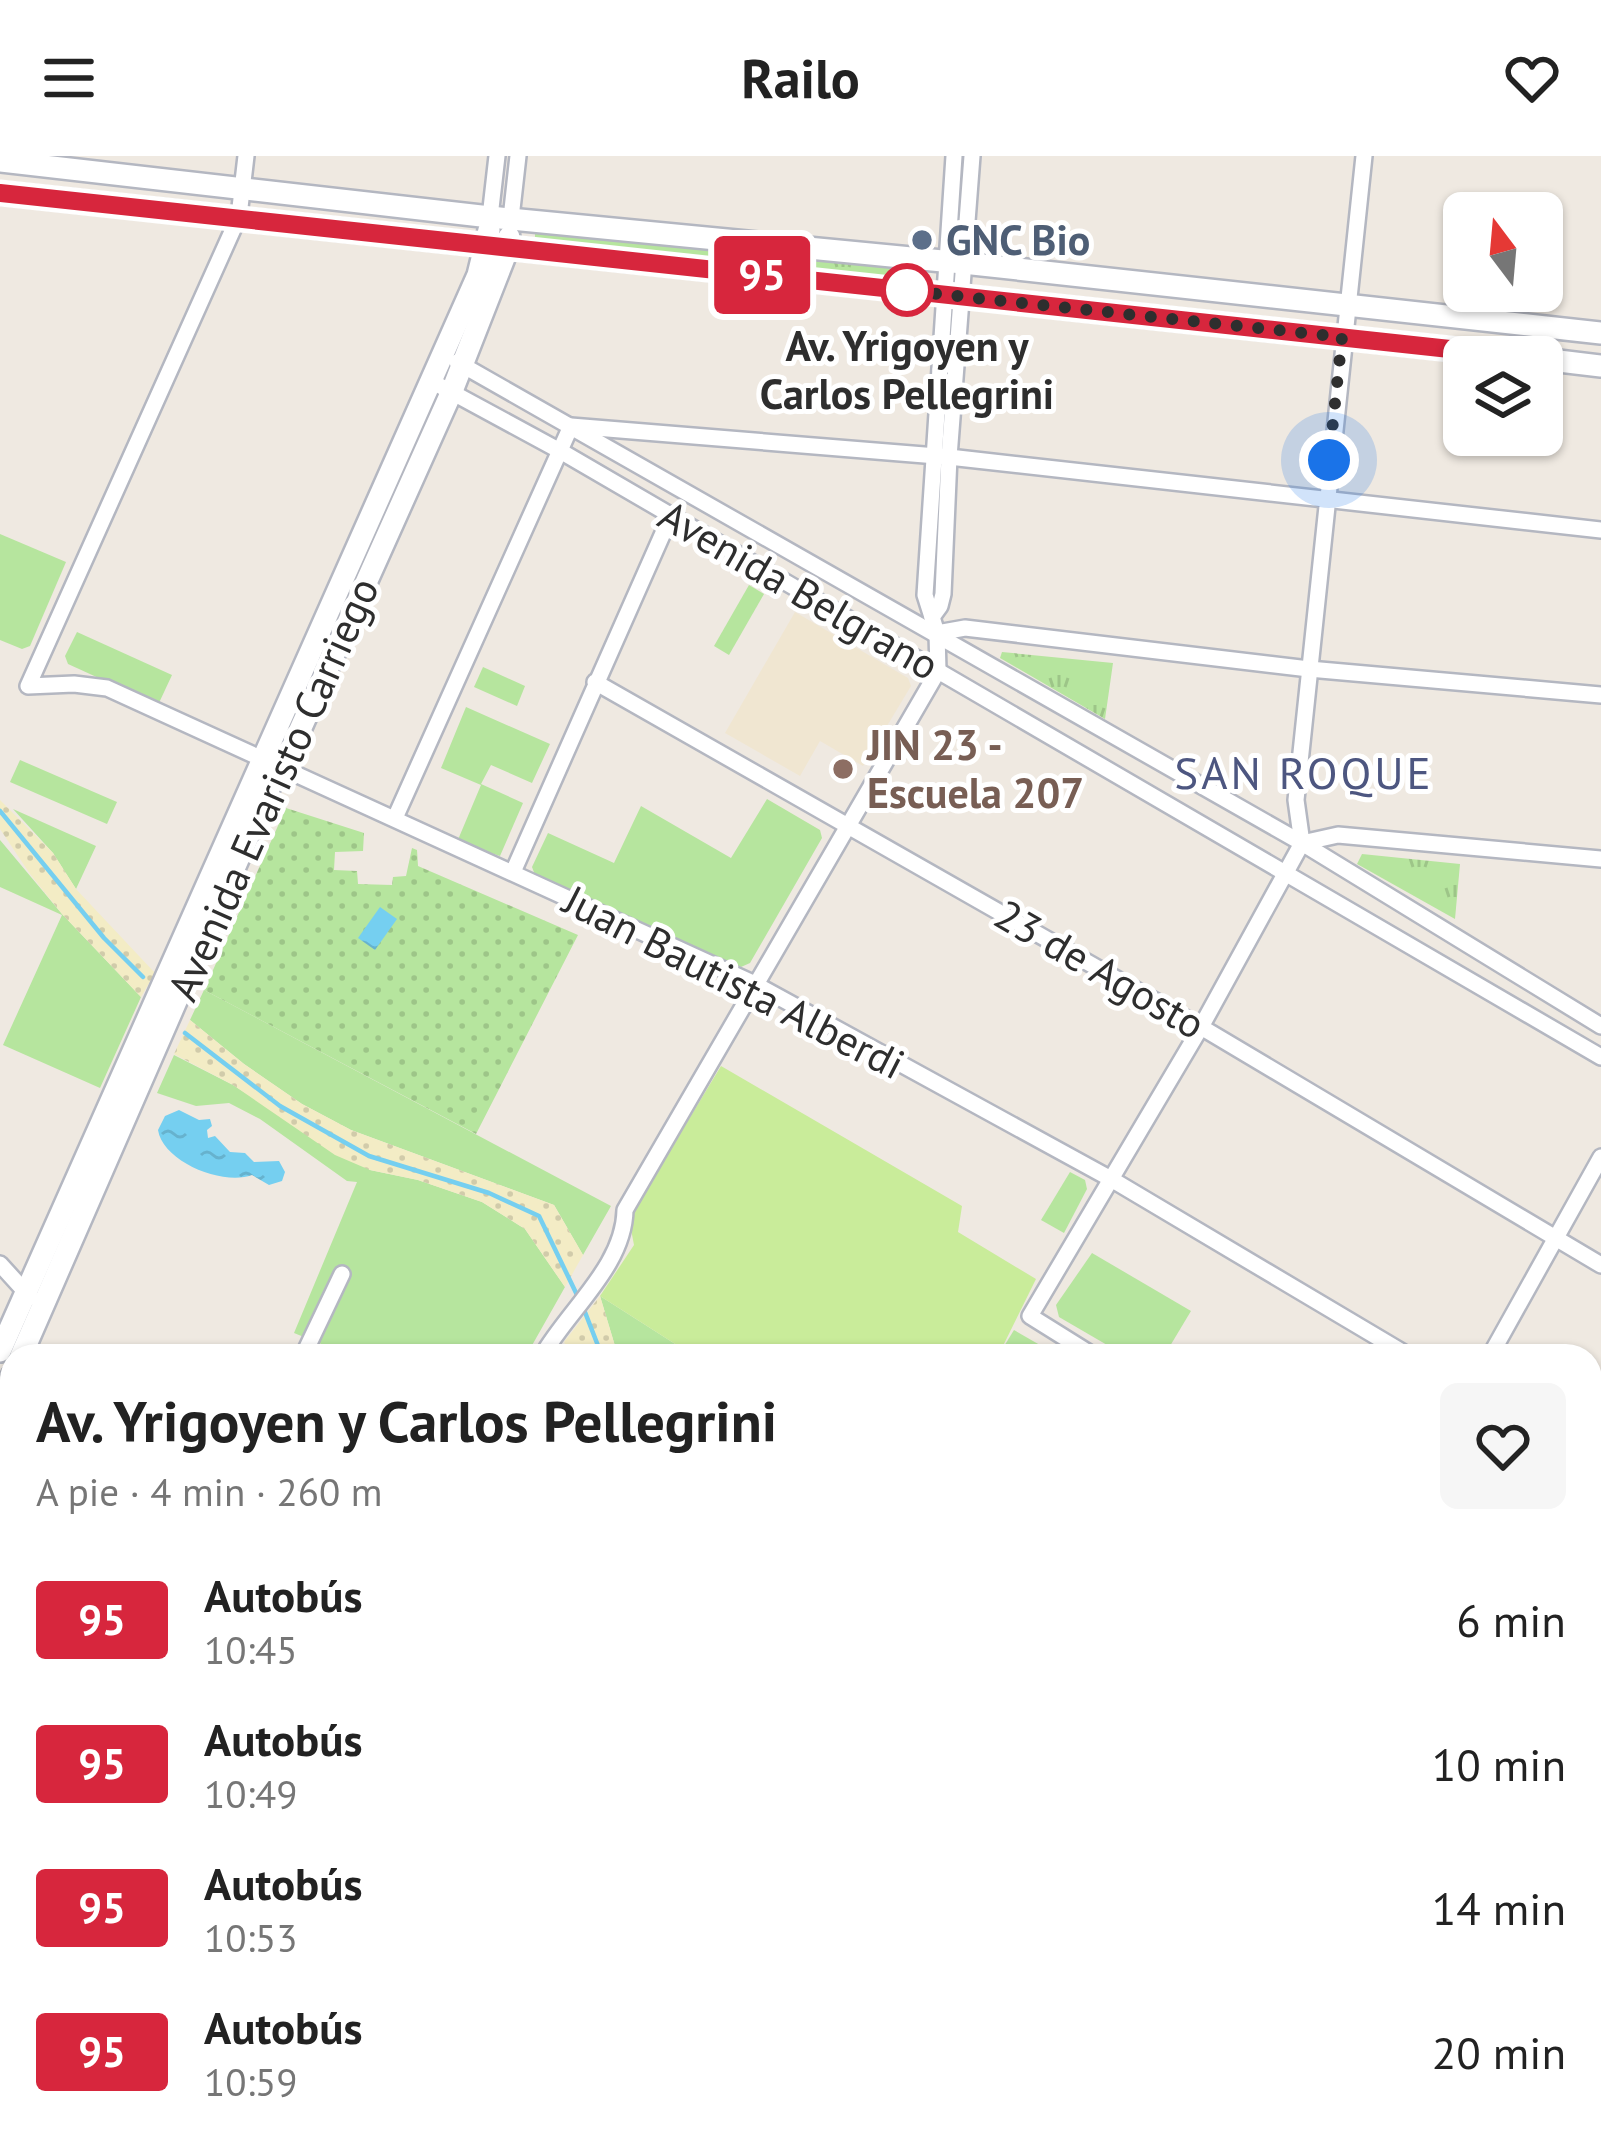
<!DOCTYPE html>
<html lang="es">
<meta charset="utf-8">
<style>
body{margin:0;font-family:"PT Sans",sans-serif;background:#f6f6f6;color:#222;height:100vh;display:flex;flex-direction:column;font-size:45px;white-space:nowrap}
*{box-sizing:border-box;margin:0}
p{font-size:39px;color:#767676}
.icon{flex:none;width:66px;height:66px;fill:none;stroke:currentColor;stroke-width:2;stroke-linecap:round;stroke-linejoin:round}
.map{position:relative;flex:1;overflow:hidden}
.drawer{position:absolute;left:0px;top:1188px;width:1602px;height:807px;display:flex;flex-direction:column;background:#fff;border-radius:36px 36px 0 0;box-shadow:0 3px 9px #0004}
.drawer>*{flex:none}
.badge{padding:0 24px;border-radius:9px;font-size:42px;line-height:78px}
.needle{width:78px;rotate:344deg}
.controls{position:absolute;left:1443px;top:36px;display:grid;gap:24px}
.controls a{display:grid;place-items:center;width:120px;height:120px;border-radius:18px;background:#fff;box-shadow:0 3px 9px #0004;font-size:60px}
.you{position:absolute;width:60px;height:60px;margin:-30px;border:9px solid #fff;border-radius:50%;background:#1a73e8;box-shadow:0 0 0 18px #1a73e833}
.map>.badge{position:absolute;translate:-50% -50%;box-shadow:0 0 0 6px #fff}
.round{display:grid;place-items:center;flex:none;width:126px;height:126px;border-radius:18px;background:#f6f6f6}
.summary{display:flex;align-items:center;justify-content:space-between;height:204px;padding:0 36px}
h1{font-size:57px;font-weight:700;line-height:90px}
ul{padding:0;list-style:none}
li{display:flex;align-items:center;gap:36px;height:144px;padding:0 36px}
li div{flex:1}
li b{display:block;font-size:45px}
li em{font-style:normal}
li .badge{min-width:132px;font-weight:700;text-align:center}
header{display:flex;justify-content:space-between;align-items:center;height:156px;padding:0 36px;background:#fff;font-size:54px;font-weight:700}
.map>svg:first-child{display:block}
</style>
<header><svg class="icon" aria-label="menu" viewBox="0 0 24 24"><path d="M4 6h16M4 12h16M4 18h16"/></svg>Railo<svg class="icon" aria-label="heart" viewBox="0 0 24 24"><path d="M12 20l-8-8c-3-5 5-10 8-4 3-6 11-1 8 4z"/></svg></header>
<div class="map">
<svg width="1601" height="1993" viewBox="0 0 1601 1993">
<defs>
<pattern id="sand-dots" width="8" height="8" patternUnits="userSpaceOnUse" patternTransform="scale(3)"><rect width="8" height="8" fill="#f3ecc5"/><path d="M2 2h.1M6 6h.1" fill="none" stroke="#d1cbaa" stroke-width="1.8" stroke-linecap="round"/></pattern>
<pattern id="park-tufts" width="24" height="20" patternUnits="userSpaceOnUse" patternTransform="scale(3)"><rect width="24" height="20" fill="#b6e59e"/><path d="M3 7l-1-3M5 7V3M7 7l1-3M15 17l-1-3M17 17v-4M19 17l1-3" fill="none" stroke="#9dc588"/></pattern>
<pattern id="garden-dots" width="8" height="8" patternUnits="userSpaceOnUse" patternTransform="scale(3)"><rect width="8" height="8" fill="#b6e59e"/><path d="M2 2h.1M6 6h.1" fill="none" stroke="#9dc588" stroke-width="1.8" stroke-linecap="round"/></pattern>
<pattern id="water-ripples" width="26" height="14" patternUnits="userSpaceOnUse" patternTransform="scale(3)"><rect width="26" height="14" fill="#75cff0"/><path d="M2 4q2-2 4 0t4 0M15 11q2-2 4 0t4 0" fill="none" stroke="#66b2ce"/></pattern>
</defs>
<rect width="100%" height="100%" fill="#efe9e1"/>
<path fill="#f0e6d1" d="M 795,456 L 908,522 L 911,530 L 863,610 L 820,585 L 800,620 L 725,577 Z"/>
<g fill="#b6e59e">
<path d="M 0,378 L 66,406 L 30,490 L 22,493 L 0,484 Z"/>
<path d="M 749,429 L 764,438 L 729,499 L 714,490 Z"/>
<path d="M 77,476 L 172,519 L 158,549 L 68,508 L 65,500 Z"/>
<path d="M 483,511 L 525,530 L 517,550 L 474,531 Z"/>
<path d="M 466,551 L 550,588 L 532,627 L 491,609 L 481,628 L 523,647 L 500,700 L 457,686 L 481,629 L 441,612 Z"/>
<path d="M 20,604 L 117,646 L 107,668 L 10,626 Z"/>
<path d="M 767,643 L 820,674 L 822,682 L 750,807 L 741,811 L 535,719 L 532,711 L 548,677 L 614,707 L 641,650 L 731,702 Z"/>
<path d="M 13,653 L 96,690 L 76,733 L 53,697 Z"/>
<path d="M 0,684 L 62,758 L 141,841 L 100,932 L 3,889 L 62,759 L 0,731 Z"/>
<path d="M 204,834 L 611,1050 L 583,1099 L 554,1049 L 351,974 L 302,948 L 244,908 L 190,864 Z"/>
<path d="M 174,899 L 233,929 L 370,1014 L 418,1024 L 482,1046 L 525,1073 L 565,1131 L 526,1200 L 351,1200 L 294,1177 L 357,1026 L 347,1025 L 260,963 L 229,947 L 196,950 L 157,937 Z"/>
<path d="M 1070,1016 L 1085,1024 L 1087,1033 L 1064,1077 L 1041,1064 Z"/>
<path d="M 1092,1097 L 1191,1155 L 1164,1200 L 1126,1200 L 1059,1161 L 1056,1149 Z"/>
<path d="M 600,1140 L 694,1200 L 618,1200 Z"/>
<path d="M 1014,1174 L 1059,1200 L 998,1200 Z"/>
<path d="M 12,1876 L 12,1939 L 0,1941 L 0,1877 Z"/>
<path d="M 1056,1983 L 1220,1983 L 1214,1993 L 1057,1993 Z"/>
</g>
<g fill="url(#sand-dots)">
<path d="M 0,644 L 53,697 L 76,733 L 155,817 L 141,841 L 62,758 L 30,718 L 0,673 Z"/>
<path d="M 190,864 L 244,908 L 302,948 L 351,974 L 554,1049 L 583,1099 L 565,1131 L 525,1073 L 482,1046 L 418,1024 L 370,1014 L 335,999 L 233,929 L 174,898 Z"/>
<path d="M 600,1140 L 618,1200 L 571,1200 L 564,1186 Z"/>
</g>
<g fill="url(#park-tufts)">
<path d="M 535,75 L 914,114 L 913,125 L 535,83 Z"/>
<path d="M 1002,496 L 1113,507 L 1105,563 L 1000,502 Z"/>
<path d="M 1362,698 L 1460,708 L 1455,763 L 1357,708 Z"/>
</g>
<path fill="url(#garden-dots)" d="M 286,652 L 364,677 L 363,695 L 335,696 L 334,714 L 357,715 L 358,728 L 392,729 L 393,721 L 406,720 L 412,692 L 417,694 L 418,710 L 578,779 L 476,978 L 204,834 Z"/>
<path fill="#c9ec9a" d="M 721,910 L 962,1050 L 958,1076 L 1036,1123 L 998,1200 L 694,1200 L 600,1140 L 634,1089 L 630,1068 L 635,1052 Z"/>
<g fill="url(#water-ripples)">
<path d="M 380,751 L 397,763 L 375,794 L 358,782 Z"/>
<path d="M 179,954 L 199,964 L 210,963 L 212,970 L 207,974 L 208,982 L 215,980 L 230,996 L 245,997 L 254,1006 L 279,1005 L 285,1016 L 282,1025 L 269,1029 L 252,1019 C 223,1030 163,1006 158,974 L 165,960 Z"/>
</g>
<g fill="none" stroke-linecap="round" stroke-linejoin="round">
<g stroke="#75cff0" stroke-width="4.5">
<path d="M 0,655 L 104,782 L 143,821"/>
<path d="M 185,877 L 280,950 L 369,1000 L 489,1037 L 539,1060 L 578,1141"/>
<path d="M 583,1151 L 602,1200"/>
<path d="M 1052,1983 L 1054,1993"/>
</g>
<defs>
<g id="street">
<path d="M 246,0 L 239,60 L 28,530 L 74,528 L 107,532 L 753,827 L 1111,1023 L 1409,1200"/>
<path d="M 490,61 L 497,0"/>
<path d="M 511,62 L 518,0"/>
<path d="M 457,206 L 1302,687 L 1601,870"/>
<path d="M 431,225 L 562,296 L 1601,901"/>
<path d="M 932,461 L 940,450 L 943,438 L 949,301 L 972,0"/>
<path d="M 937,477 L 965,472 L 1309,513 L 1601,539"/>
<path d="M 595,526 L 1201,871 L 1601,1109"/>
<path d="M 395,662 L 571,270 L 949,301 L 1601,374"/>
<path d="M 1302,687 L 1296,644 L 1364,0"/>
<path d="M 1302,687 L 1338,679 L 1601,703"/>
<path d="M 513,716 L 671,359"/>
<path d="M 0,1108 L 30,1141"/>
<path d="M 303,1200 L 342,1118"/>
<path d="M 542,1200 C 569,1153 624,1110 625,1054 L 938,515 L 937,477 L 925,439 L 954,0"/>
<path d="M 1094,1200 L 1030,1160 L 1201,871 L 1302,687"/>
<path d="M 1490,1200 L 1601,1001"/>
<path d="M 1590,1305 L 1601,1311"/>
<path d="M 0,1367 L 12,1372"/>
<path d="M 1590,1488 L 1601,1495"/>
<path d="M 0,1494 L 12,1508"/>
<path d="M 0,1611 L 12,1605"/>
<path d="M 0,1661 L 12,1676"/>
<path d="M 1590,1680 L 1601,1687"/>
<path d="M 0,1698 L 12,1712"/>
<path d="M 0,1863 L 12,1861"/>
<path d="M 230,1983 L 240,1993"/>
<path d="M 437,1983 L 446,1993"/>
<path d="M 976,1983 L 995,1993"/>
<path d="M 115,1993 L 182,1983"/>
<path d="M 551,1993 L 557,1983"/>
<path d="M 703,1993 L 709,1983"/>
<path d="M 862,1993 L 868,1983"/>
<path d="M 1020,1993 L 1023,1983"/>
</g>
<g id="secondary">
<path d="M 0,5 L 490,61 L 963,107 L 1601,177"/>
<path d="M 0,37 L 1524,201"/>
<path d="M 1542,203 L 1601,210"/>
<path d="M 0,1195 L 478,119 L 489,74"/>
<path d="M 21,1200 L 271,628 L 282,614 L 452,235 L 508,92 L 509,81"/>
<path d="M 0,1247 L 12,1220"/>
</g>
</defs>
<use href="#street" stroke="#b4b7c1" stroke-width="20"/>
<use href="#secondary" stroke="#b4b7c1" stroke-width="26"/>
<use href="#street" stroke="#fff" stroke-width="15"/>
<use href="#secondary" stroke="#fff" stroke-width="21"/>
<defs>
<g id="rail">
<path d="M 0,1578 L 12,1592"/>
<path d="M 338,1983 L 347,1993"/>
</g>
</defs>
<use href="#rail" stroke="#a3a6b8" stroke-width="9"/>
<use href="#rail" stroke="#fff" stroke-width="4.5" stroke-dasharray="14" stroke-linecap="butt"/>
</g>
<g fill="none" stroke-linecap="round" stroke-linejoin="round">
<defs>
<path id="line" d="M 0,37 L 1524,201"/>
</defs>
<use href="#line" stroke="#fff" stroke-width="27"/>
<use href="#line" stroke="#d7263d" stroke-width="18"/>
<path stroke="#2e2e2e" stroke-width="12" stroke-dasharray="0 21.6" d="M 907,134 L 900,134 L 1342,181 L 1329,304"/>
</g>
<circle fill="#5c6f8a" stroke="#fff" stroke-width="4.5" cx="922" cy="84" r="12"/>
<circle fill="#fff" stroke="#d7263d" stroke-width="6" cx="907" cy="134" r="24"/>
<circle fill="#8d6e63" stroke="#fff" stroke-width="4.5" cx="843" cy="613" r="12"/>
<g text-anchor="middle" stroke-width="10" stroke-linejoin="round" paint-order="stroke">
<g font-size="42" font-weight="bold" fill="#4e5e75" stroke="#fff" text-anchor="start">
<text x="946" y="99">GNC Bio</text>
</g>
<g font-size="42" font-weight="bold" fill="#2e2e2e" stroke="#fff">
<text x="907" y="205">Av. Yrigoyen y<tspan x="907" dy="48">Carlos Pellegrini</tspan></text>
</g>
<g font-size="42" fill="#2e2e2e" stroke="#fff">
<text transform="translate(799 434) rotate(30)" y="15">Avenida Belgrano</text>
<text transform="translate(273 633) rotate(-66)" y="15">Avenida Evaristo Carriego</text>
<text transform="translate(1100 813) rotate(30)" y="15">23 de Agosto</text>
<text transform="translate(734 826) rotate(27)" y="15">Juan Bautista Alberdi</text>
</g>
<g font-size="42" font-weight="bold" fill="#785e54" stroke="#fff" text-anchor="start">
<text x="867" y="604">JIN 23 -<tspan x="867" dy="48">Escuela 207</tspan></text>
</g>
<g font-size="45" letter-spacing="3" fill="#4d5680" stroke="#fff">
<text x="1304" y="633">SAN ROQUE</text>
</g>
</g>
</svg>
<div class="controls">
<a><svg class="needle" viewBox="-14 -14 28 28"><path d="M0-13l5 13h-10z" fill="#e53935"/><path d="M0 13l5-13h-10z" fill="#767676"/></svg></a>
<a><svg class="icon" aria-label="layers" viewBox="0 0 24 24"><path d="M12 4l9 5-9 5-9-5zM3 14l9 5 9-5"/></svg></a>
</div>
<div class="you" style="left:1329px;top:304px"></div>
<b class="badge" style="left:762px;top:119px;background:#d7263d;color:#fff">95</b>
<section class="drawer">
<div class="summary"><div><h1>Av. Yrigoyen y Carlos Pellegrini</h1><p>A pie · 4 min · 260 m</p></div><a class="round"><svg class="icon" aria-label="heart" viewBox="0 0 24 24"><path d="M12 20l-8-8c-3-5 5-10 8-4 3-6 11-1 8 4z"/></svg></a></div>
<ul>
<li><span class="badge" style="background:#d7263d;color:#fff">95</span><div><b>Autobús</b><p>10:45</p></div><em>6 min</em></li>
<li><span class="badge" style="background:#d7263d;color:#fff">95</span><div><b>Autobús</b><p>10:49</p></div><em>10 min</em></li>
<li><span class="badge" style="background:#d7263d;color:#fff">95</span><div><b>Autobús</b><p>10:53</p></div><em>14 min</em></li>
<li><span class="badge" style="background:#d7263d;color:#fff">95</span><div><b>Autobús</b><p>10:59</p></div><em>20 min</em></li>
</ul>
</section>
</div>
